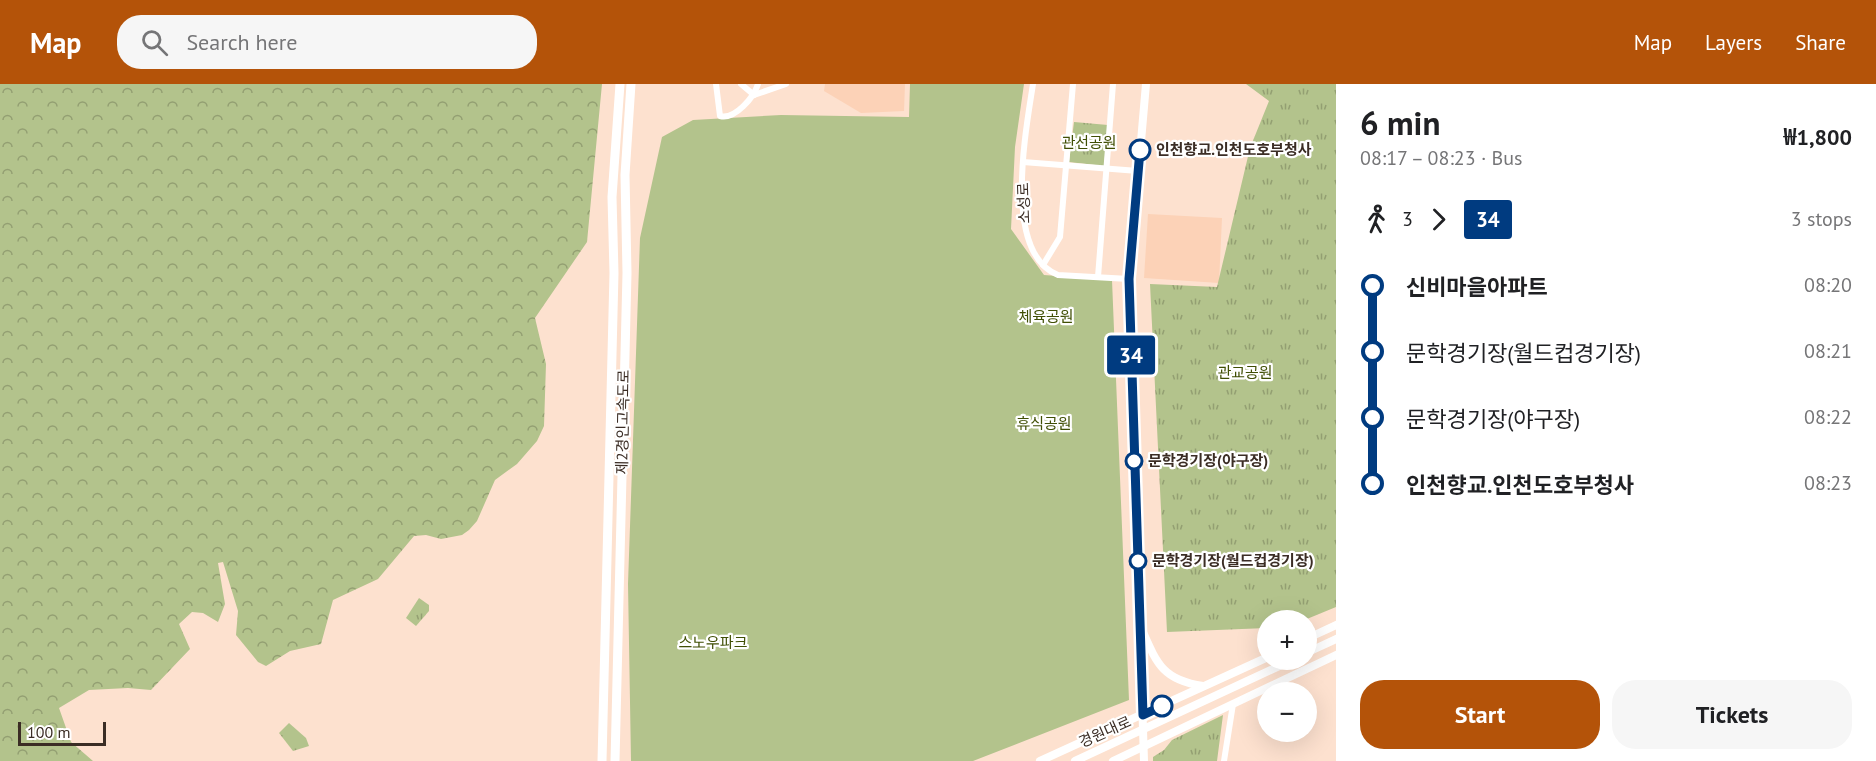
<!DOCTYPE html>
<meta charset="utf-8">
<style>
body{margin:0;font-family:"PT Sans","Noto Sans KR",sans-serif;background:#f6f6f6;color:#202124;height:100vh;display:flex;flex-direction:column;font-size:22px;white-space:nowrap}
*{box-sizing:border-box;margin:0}
p{font-size:20px;color:#757577}
.icon{flex:none;width:33px;height:33px;fill:none;stroke:currentColor;stroke-width:2;stroke-linecap:round;stroke-linejoin:round}
.map{position:relative;flex:1;overflow:hidden}
.panel{display:flex;flex-direction:column;background:#fff;width:540px}
.panel>*{flex:none}
.badge{padding:0 12px;border-radius:4px;font-size:21px;line-height:39px}
.buttons{position:absolute;left:1257px;top:526px;display:grid;gap:12px}
.buttons a{display:grid;place-items:center;width:60px;height:60px;border-radius:50%;background:#fff;box-shadow:0 6px 24px #0002;font-size:30px}
.scale{position:absolute;left:18px;bottom:15px;width:88px;box-sizing:border-box;padding-left:6px;border:3px solid #3b2d25;border-top:0;font-size:16px;line-height:21px;white-space:nowrap;color:#3b2d25;-webkit-text-stroke:4px #fff;paint-order:stroke}
.map>.badge{position:absolute;translate:-50% -50%;box-shadow:0 0 0 3px #fff}
.legs{display:flex;align-items:center;gap:9px;height:66px;padding:0 24px;font-size:20px}
.legs p{margin-inline-start:auto}
.headline{display:flex;align-items:center;justify-content:space-between;height:102px;padding:0 24px}
h1{font-size:33px;font-weight:600;line-height:45px}
.action{display:flex;gap:12px;margin-top:auto;padding:12px 24px}
.action a{flex:1;height:69px;border-radius:24px;background:#b45309;color:#fff;font-size:24px;font-weight:600;line-height:69px;text-align:center}
.action a+a{background:#f6f6f6;color:#202124}
ul{padding:0 24px;list-style:none}
li{display:flex;align-items:center;gap:21px;height:66px;font-size:22px}
li i{display:grid;place-items:center;width:9px;height:100%;margin:0 8px;background:currentColor}
li i::after{content:'';width:15px;height:15px;margin:-8px;border:4px solid;border-radius:50%;background:#fff}
li p{margin-inline-start:auto}
li:first-child i{background:linear-gradient(#0000 50%,currentColor 0)}
li:last-child i{background:linear-gradient(currentColor 50%,#0000 0)}
header{display:flex;align-items:center;gap:36px;box-sizing:border-box;height:84px;padding:0 30px;background:#b45309;color:#fff}
header strong{font-size:28px}
nav{display:flex;gap:33px;margin-inline-start:auto;font-size:21px}
.search{width:420px;height:54px;background:#f6f6f6;display:flex;align-items:center;gap:15px;box-sizing:border-box;padding:0 21px;border-radius:24px;color:#757577;font-size:22px}
main{display:flex;flex:1;min-height:0}
.map>svg:first-child{display:block}
</style>
<header>
<strong>Map</strong>
<div class="search"><svg class="icon" aria-label="search" viewBox="0 0 24 24"><circle cx="10" cy="10" r="6"/><path d="M15 15l6 6"/></svg>Search here</div>
<nav><a>Map</a><a>Layers</a><a>Share</a></nav>
</header>
<main>
<div class="map">
<svg width="1336" height="677" viewBox="0 0 1336 677">
<defs>
<pattern id="forest-crowns" width="20" height="18" patternUnits="userSpaceOnUse" patternTransform="scale(1.5)"><rect width="20" height="18" fill="#b3c38c"/><path d="M2 6a3 3 0 1 1 6 0M12 15a3 3 0 1 1 6 0" fill="none" stroke="#939f72"/></pattern>
<pattern id="park-tufts" width="24" height="20" patternUnits="userSpaceOnUse" patternTransform="scale(1.5)"><rect width="24" height="20" fill="#b3c38c"/><path d="M3 7l-1-3M5 7V3M7 7l1-3M15 17l-1-3M17 17v-4M19 17l1-3" fill="none" stroke="#939f72"/></pattern>
</defs>
<rect width="100%" height="100%" fill="#fde1cf"/>
<g fill="#fcd2b7">
<path d="M 825,0 L 905,0 L 904,27 L 861,29 L 824,7 Z"/>
<path d="M 1148,130 L 1222,134 L 1219,199 L 1144,194 Z"/>
</g>
<path fill="url(#forest-crowns)" d="M 0,0 L 602,0 L 587,158 L 535,234 L 546,280 L 544,342 L 537,357 L 517,380 L 495,396 L 477,437 L 469,446 L 462,451 L 441,455 L 426,451 L 414,452 L 378,495 L 333,516 L 321,560 L 290,567 L 266,582 L 258,578 L 236,551 L 238,527 L 223,478 L 218,479 L 225,520 L 218,538 L 203,529 L 192,528 L 179,540 L 190,565 L 151,606 L 128,604 L 89,606 L 59,624 L 71,658 L 93,677 L 0,677 Z"/>
<g fill="url(#park-tufts)">
<path d="M 1246,0 L 1336,0 L 1336,523 L 1302,537 L 1268,537 L 1267,544 L 1167,548 L 1150,200 L 1217,203 L 1250,64 L 1269,17 Z"/>
<path d="M 1074,38 L 1108,41 L 1104,82 L 1069,78 Z"/>
<path d="M 419,514 L 429,521 L 429,527 L 416,542 L 406,534 Z"/>
<path d="M 1223,631 L 1217,677 L 1153,677 L 1153,673 L 1164,666 L 1172,656 Z"/>
<path d="M 289,639 L 306,654 L 309,662 L 293,667 L 279,649 Z"/>
</g>
<path fill="#b3c38c" d="M 910,0 L 1024,0 L 1015,63 L 1011,145 L 1044,191 L 1112,196 L 1129,616 L 973,677 L 631,677 L 628,500 L 640,154 L 662,53 L 693,36 L 781,31 L 909,33 Z"/>
<g fill="none" stroke-linecap="round" stroke-linejoin="round">
<g stroke="#fff" stroke-width="6">
<path d="M 716,0 L 720,32 C 735,36 754,13 758,0"/>
<path d="M 741,0 L 754,11"/>
<path d="M 1033,0 C 1026,46 1002,169 1058,191 L 1129,195"/>
<path d="M 754,11 L 786,0"/>
<path d="M 1023,78 L 1138,87"/>
<path d="M 1043,181 L 1060,153 L 1073,0"/>
<path d="M 1098,193 L 1113,0"/>
<path d="M 1224,677 L 1233,620"/>
</g>
<g stroke="#fff" stroke-width="8">
<path d="M 1142,546 C 1157,580 1163,596 1203,602"/>
<path d="M 1306,555 L 1336,541"/>
<path d="M 1306,569 L 1336,555"/>
<path d="M 1040,677 L 1268,573"/>
<path d="M 1075,677 L 1292,576"/>
<path d="M 1113,677 L 1336,571"/>
<path d="M 1144,677 L 1129,195 L 1146,0"/>
</g>
<g stroke="#fff" stroke-width="9">
<path d="M 602,677 L 614,189 L 612,113 L 620,0"/>
<path d="M 615,677 L 627,189 L 625,91 L 631,0"/>
</g>
</g>
<g fill="none" stroke-linecap="round" stroke-linejoin="round">
<defs>
<path id="line-1" d="M 1140,66 L 1129,195 L 1143,631 L 1162,622"/>
</defs>
<use href="#line-1" stroke="#fff" stroke-width="14"/>
<use href="#line-1" stroke="#003b80" stroke-width="9"/>
</g>
<g fill="#fff" stroke="#003b80" stroke-width="3">
<circle cx="1140" cy="66" r="10"/>
<circle cx="1134" cy="377" r="8"/>
<circle cx="1138" cy="477" r="8"/>
<circle cx="1162" cy="622" r="10"/>
</g>
<g text-anchor="middle" stroke-width="4.5" stroke-linejoin="round" paint-order="stroke">
<g font-size="15" fill="#404f04" stroke="#fff">
<text x="1089" y="64">관선공원</text>
<text x="1046" y="238">체육공원</text>
<text x="1245" y="294">관교공원</text>
<text x="1044" y="345">휴식공원</text>
<text x="713" y="564">스노우파크</text>
</g>
<g font-size="15" font-weight="bold" fill="#3b2d25" stroke="#fff" text-anchor="start">
<text x="1156" y="71">인천향교.인천도호부청사</text>
<text x="1148" y="382">문학경기장(야구장)</text>
<text x="1152" y="482">문학경기장(월드컵경기장)</text>
</g>
<g font-size="15" fill="#3b2d25" stroke="#fff">
<text transform="translate(1024 119) rotate(-92)" y="5">소성로</text>
<text transform="translate(623 338) rotate(-89)" y="5">제2경인고속도로</text>
<text transform="translate(1105 648) rotate(-24)" y="5">경원대로</text>
</g>
</g>
</svg>
<div class="buttons">
<a>+</a>
<a>−</a>
</div>
<div class="scale">100 m</div>
<b class="badge" style="left:1131px;top:271px;background:#003b80;color:#fff">34</b>
</div>
<section class="panel">
<div class="headline"><div><h1>6 min</h1><p>08:17 – 08:23 · Bus</p></div><b>₩1,800</b></div>
<div class="legs"><svg class="icon" aria-label="walk" viewBox="0 0 24 24"><circle cx="13" cy="4" r="2"/><path d="M13 8l-2 6 4 7M11 14l-3 7M7 12l3-4h3l4 4"/></svg>3<svg class="icon" aria-label="forward" viewBox="0 0 24 24"><path d="M9 5l7 7-7 7"/></svg><b class="badge" style="background:#003b80;color:#fff">34</b><p>3 stops</p></div>
<ul>
<li><i style="color:#003b80"></i><b>신비마을아파트</b><p>08:20</p></li>
<li><i style="color:#003b80"></i><span>문학경기장(월드컵경기장)</span><p>08:21</p></li>
<li><i style="color:#003b80"></i><span>문학경기장(야구장)</span><p>08:22</p></li>
<li><i style="color:#003b80"></i><b>인천향교.인천도호부청사</b><p>08:23</p></li>
</ul>
<div class="action"><a>Start</a><a>Tickets</a></div>
</section>
</main>
